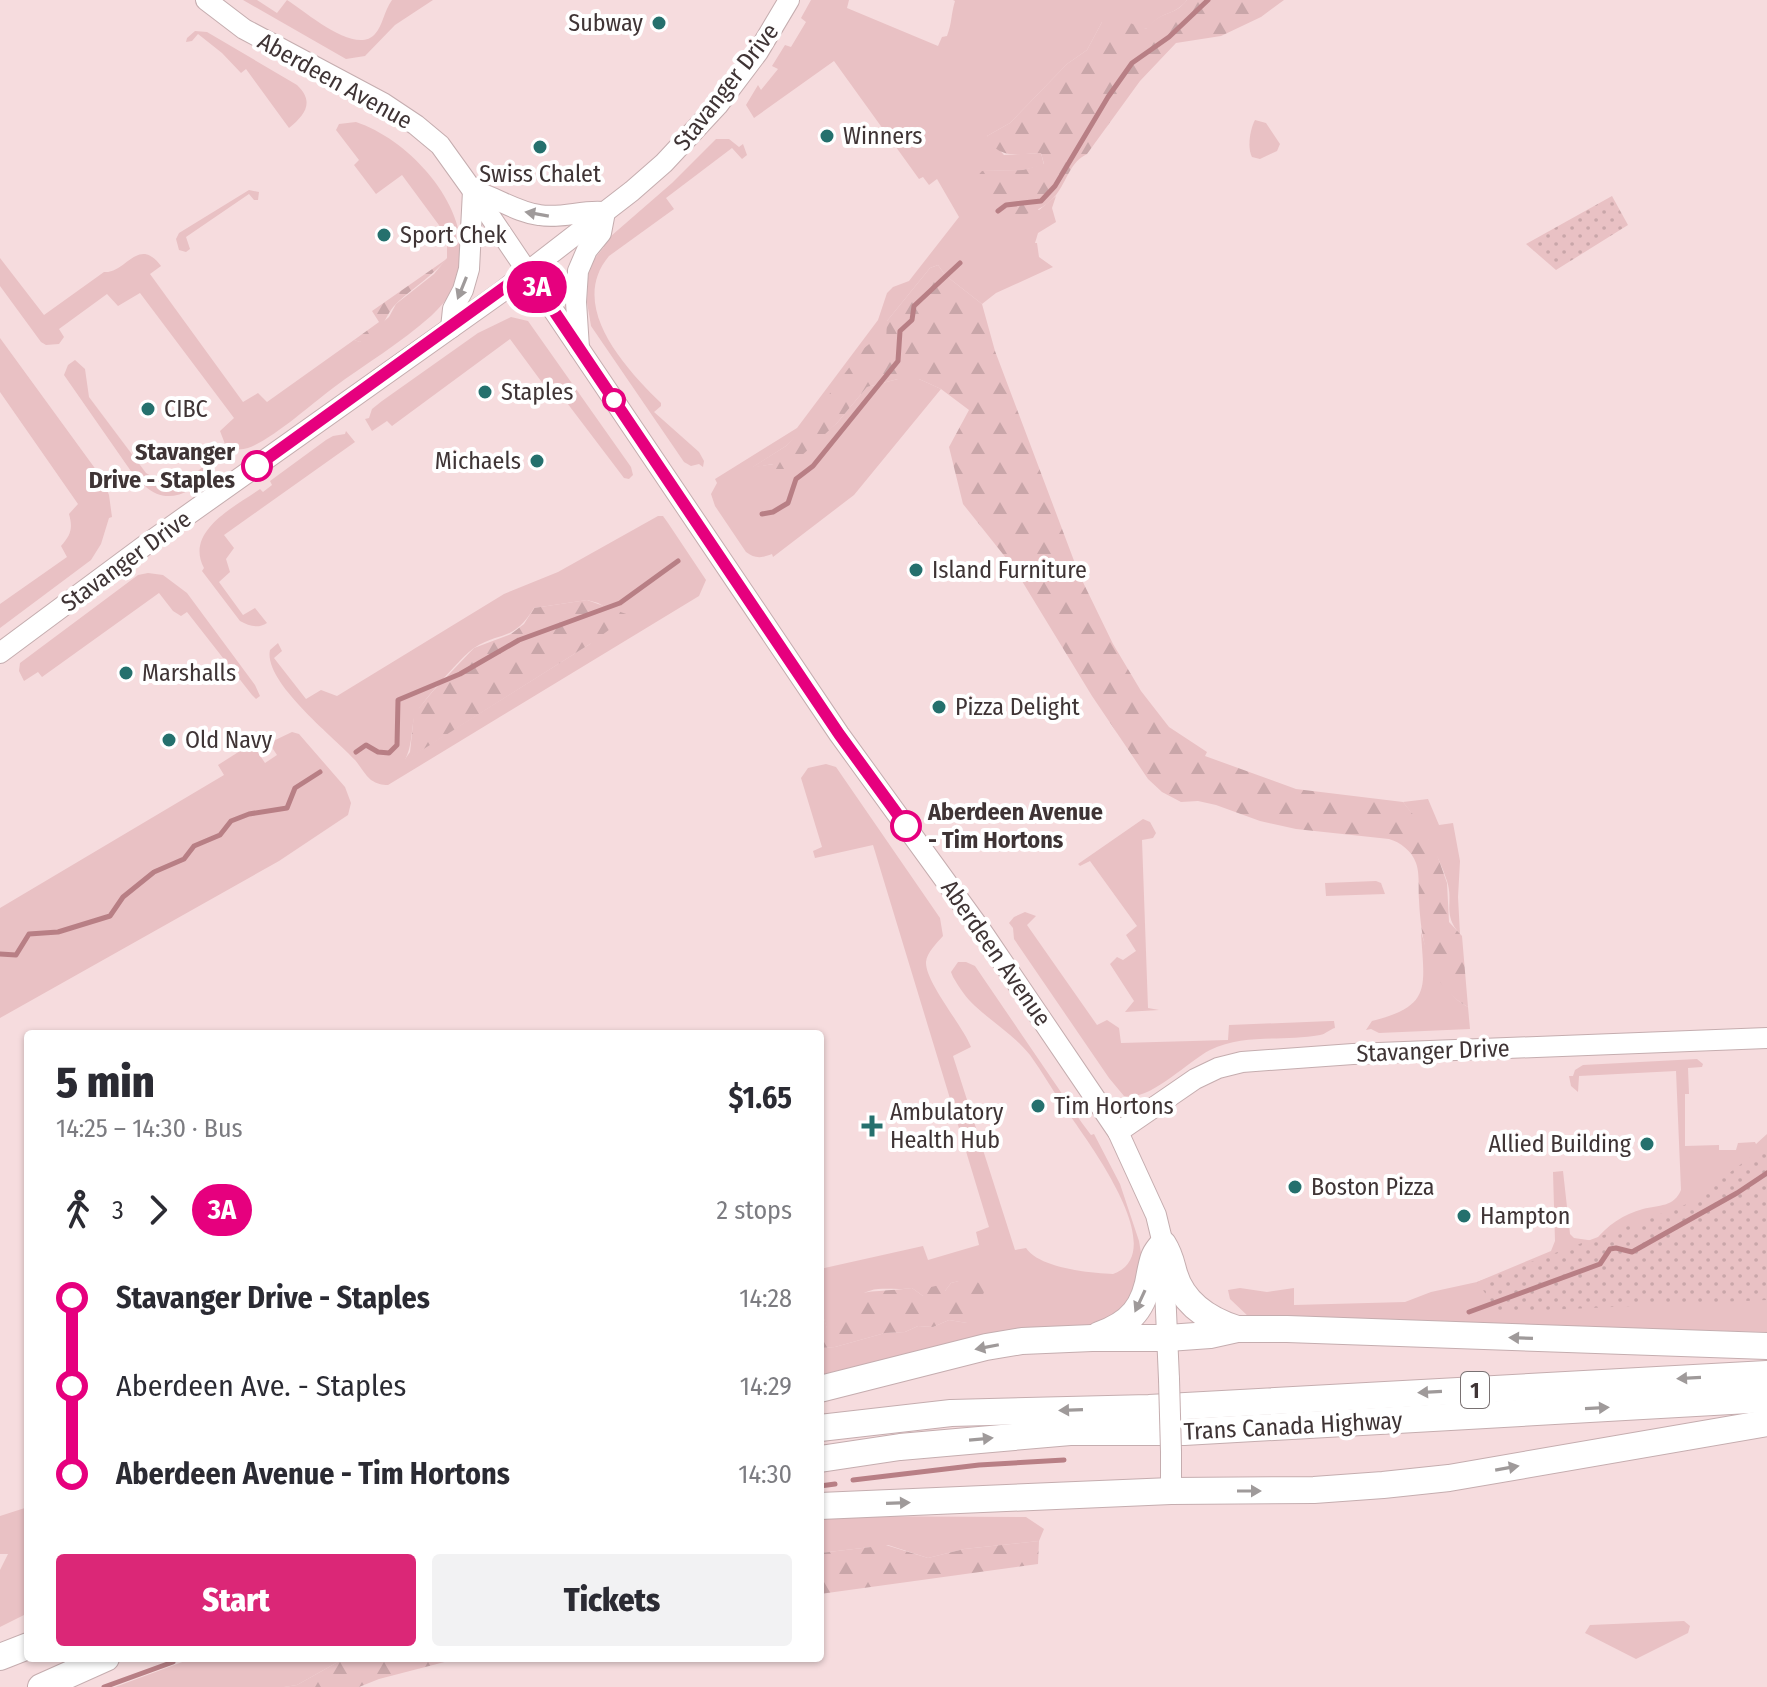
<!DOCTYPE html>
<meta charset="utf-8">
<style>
body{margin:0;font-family:"Fira Sans Condensed",sans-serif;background:#f2f2f3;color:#2b2b33;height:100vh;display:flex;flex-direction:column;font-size:30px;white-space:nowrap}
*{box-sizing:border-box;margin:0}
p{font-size:26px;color:#7c7c81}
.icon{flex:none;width:44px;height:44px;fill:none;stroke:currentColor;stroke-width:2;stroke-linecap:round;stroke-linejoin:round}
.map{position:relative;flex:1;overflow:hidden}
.side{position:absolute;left:24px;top:1030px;width:800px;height:632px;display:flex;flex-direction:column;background:#fff;border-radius:8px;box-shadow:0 2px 6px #0004}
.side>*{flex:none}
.badge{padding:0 16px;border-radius:26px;font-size:28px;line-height:52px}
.map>.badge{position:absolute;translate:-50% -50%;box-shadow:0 0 0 4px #fff}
.legs{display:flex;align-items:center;gap:12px;height:88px;padding:0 32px;font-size:26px}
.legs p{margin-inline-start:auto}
.summary{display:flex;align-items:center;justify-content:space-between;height:136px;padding:0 32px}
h1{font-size:44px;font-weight:800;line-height:60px}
.action{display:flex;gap:16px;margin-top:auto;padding:16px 32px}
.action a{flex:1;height:92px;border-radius:8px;background:#db2777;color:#fff;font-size:32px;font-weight:800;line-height:92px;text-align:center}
.action a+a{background:#f2f2f3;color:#2b2b33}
ul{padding:0 32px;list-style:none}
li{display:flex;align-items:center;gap:28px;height:88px;font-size:30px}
li i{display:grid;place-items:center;width:12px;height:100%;margin:0 10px;background:currentColor}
li i::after{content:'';width:20px;height:20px;margin:-10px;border:6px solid;border-radius:50%;background:#fff}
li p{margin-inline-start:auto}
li:first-child i{background:linear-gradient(#0000 50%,currentColor 0)}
li:last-child i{background:linear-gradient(currentColor 50%,#0000 0)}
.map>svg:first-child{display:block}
</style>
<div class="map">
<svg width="1767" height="1687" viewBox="0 0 1767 1687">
<defs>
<pattern id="forest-firs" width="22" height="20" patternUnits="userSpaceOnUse" patternTransform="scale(2)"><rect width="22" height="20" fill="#e9c1c4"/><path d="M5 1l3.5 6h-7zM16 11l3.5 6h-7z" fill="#c9a6a9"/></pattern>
<pattern id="park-dots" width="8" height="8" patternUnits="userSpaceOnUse" patternTransform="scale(2)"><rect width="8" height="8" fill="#e9c1c4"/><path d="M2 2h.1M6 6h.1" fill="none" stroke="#c9a6a9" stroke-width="1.8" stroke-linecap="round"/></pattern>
</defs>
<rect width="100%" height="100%" fill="#f6dcde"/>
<g fill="#e9c1c4" fill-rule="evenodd">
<path d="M 243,0 L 257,0 L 277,13 L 287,0 C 306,12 356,56 375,34 C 383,25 384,11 392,0 L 433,0 L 395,25 L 365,56 L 346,59 Z"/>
<path d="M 811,0 L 849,0 L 847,8 L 938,46 L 942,37 L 947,36 C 952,23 951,14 955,1 L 953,0 L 1187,0 C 1174,17 1160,10 1148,29 L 1102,22 L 1087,50 L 1067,64 L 1010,123 L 987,136 L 1004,155 L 1041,153 L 1044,165 L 1023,170 L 983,171 L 1039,210 L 1056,196 L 1052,208 L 1056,222 L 1038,233 L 1035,243 L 1037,243 L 1039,257 L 1053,267 L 996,293 L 982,304 L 945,275 L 938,265 L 930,268 L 887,321 L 887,342 L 786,446 L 753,467 L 774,464 L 813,443 L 837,423 L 867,387 L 898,379 L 919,379 L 941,389 L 854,495 L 773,557 L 772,554 C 762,558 755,559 746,552 L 715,506 L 711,494 L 717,483 L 715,479 L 797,428 L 878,320 L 887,293 L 893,287 L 909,281 L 959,217 L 937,179 L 929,185 L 923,177 L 919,179 L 834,61 L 754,118 L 746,105 L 758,85 L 761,90 L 778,69 L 772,66 L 785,45 L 791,47 L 806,22 L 801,18 Z"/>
<path d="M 195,31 L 207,32 L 297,85 C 315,102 305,115 289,128 L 246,69 L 241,73 L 222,53 L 198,34 L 192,41 L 186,42 L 187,38 Z"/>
<path d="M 1255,120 L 1266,123 L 1280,144 L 1277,151 L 1260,159 L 1252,157 C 1247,148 1250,129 1255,120 Z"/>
<path d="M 356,122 C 416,142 485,222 454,288 C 449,298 439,308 431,316 C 401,343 365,364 333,388 C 309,406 274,438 248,448 C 242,450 236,449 231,450 L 225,444 L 220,431 L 234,418 L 140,293 L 118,306 L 107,294 L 59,329 L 64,337 L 59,344 L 46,345 L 41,342 L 0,286 L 0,258 L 44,315 L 104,272 C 126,274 138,235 161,266 L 150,274 L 243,402 L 258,393 L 267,402 L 354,340 L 360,342 L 389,317 L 396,304 L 434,274 L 447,258 L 447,236 L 402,175 L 376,194 L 354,165 L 359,160 L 336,130 L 339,124 Z"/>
<path d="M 716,139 L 729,139 L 739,147 L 743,144 L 747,155 L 742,159 L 732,148 L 666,198 L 674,209 L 609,256 C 567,306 626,369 661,403 L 661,406 L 654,412 L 699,452 L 704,461 L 703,467 L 699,464 L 691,466 L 684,462 L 591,326 L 587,302 L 588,278 L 591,263 L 604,247 L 603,243 L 672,183 Z"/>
<path d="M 249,190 L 259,192 L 258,200 L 254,200 L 249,194 L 186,237 L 190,249 L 186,252 L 179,250 L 176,239 L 179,233 Z"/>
<path d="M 511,317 L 528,321 L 631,467 L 633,475 L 629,479 L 624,478 L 558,391 L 552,396 L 510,339 L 392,426 L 387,421 L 372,431 L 365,419 L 369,418 L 372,409 L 382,401 L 478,333 Z"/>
<path d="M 0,338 L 102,478 L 109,495 L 112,517 L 109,518 L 101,544 L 91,560 L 0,628 L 0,604 L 67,557 L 61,546 C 71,535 73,528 69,514 L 78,504 L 0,392 Z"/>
<path d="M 75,360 L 85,369 L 89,397 L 146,473 L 158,480 L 174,475 L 182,484 L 204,466 L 200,458 L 203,456 L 213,466 L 210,466 L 209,475 C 191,493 166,506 145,486 L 142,487 L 64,375 L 68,365 Z"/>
<path d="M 346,431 L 355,442 L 224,535 L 234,548 L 226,559 L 230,572 L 219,582 L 243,615 L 255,608 L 267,623 C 258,629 249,626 240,621 L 202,571 L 204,568 C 184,531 236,506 260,489 L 263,492 L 272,485 L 270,481 L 326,440 L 333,436 L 345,434 Z"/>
<path d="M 658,516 L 663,516 L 668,523 L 706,580 L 699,596 L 388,785 C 382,785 377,784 371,780 C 365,775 361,767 355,760 C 335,738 263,682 270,650 L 278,643 L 282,651 L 274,658 L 306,699 L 321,690 L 337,696 L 504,594 L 558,572 ZM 587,600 L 598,603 L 612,611 L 590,644 L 405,760 C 412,746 411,733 414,718 C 416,708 464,654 474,648 C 502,630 512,643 534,608 Z"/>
<path d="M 148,573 L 163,575 L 187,593 L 255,685 L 260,696 L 256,699 L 252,695 L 187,612 L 181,616 L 173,611 L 159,593 L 42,677 L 38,672 L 24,681 L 19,671 L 20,663 L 138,575 Z"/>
<path d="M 292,732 L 299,734 L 345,787 L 351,803 L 348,815 L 279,861 L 0,1018 L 0,908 L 224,775 L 218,765 L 240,751 L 257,751 L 265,763 L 277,755 L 269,743 Z"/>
<path d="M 826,764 L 836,767 L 940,918 L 943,936 C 937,943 927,952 926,962 C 925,982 963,1026 971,1047 L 953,1056 L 1015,1250 L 1026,1248 C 1039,1268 1090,1273 1113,1274 C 1173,1252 1086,1140 1067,1111 C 1054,1093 1043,1073 1030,1055 C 1015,1036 992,1022 975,1006 C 966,998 959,987 953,977 L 951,972 L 958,962 L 966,962 L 975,966 L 1082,1123 L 1091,1135 L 1094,1134 L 1120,1184 L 1139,1241 L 1143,1265 L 1141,1280 L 1123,1312 L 1098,1324 L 956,1343 L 820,1375 L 820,1348 L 835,1347 L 885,1333 L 905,1332 L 918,1326 L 933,1327 L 949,1320 L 967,1323 L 959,1281 L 951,1283 L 945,1291 L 923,1296 L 912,1288 C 900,1290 890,1288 878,1289 C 856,1291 839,1313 827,1329 L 820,1305 L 820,1269 L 923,1246 L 928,1260 L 979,1245 L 976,1232 L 989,1227 L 873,845 L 815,858 L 813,851 L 822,847 L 801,778 L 808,768 Z"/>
<path d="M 1428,799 L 1439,825 L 1453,823 L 1460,861 L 1458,897 L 1460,934 C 1442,914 1454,903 1447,881 C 1438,853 1421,825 1403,802 Z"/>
<path d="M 1143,819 L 1150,822 L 1156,833 L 1153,838 L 1142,840 L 1148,1008 L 1159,1010 L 1125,1012 L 1134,1001 L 1110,964 L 1117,957 L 1123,960 L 1136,951 L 1126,935 L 1137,926 L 1090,861 L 1080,866 L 1078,864 Z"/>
<path d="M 1376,881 L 1381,883 L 1385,894 L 1326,896 L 1325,883 Z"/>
<path d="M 1025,912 L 1036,916 L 1027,925 L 1097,1025 L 1107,1020 L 1119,1028 L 1121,1043 L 1228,1040 L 1229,1025 L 1331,1021 L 1334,1021 L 1335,1028 C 1330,1029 1326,1034 1320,1035 C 1283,1042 1245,1033 1210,1050 C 1187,1062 1149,1102 1124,1096 L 1109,1078 L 1014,939 L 1013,928 L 1009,923 L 1014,917 Z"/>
<path d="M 1421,932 C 1430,962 1440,992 1468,1007 L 1470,1029 L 1379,1033 L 1371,1029 L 1366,1030 L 1372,1021 C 1433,1006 1424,987 1421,932 Z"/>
<path d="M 1697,1059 L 1703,1064 L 1702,1067 L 1688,1068 L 1689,1094 L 1685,1094 L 1685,1146 L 1719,1145 L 1719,1150 L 1736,1150 L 1738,1143 L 1755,1142 L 1756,1144 L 1767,1134 L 1767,1332 L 1250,1318 L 1230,1299 L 1228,1290 L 1240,1288 L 1267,1292 L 1294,1288 L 1294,1305 L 1405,1302 L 1431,1292 L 1477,1282 L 1551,1251 L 1555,1241 L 1553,1172 L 1563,1171 L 1570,1234 L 1574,1238 L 1595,1241 C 1606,1226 1624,1214 1643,1209 C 1659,1205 1674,1207 1681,1190 L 1676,1071 L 1579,1076 L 1578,1092 L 1571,1086 L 1569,1076 L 1573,1076 L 1575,1070 L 1583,1065 Z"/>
<path d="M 28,1507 L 28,1613 L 0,1627 L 0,1570 L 8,1554 L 0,1554 L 0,1516 Z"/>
<path d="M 820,1516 L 1026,1517 L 1044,1529 L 1039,1541 L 964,1549 L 928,1558 L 888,1545 L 820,1553 Z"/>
<path d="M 1684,1621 L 1690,1626 L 1688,1633 L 1636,1659 L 1585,1633 L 1590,1625 Z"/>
<path d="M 193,1658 L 345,1658 L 297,1685 L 284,1687 L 115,1687 Z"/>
</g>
<g fill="url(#forest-firs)">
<path d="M 1187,0 L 1284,0 L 1261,17 L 1221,36 L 1176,43 L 1140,81 L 1087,154 C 1070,162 1067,181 1056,195 C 1044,210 1027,214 1010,219 L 991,210 L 988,191 L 973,181 L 982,171 L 1023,170 L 1044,164 L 1041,153 C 1018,154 997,160 987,136 L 1010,123 L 1067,64 L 1087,50 L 1102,22 L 1113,17 L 1147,29 C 1161,9 1173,18 1187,0 Z"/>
<path d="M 448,258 C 433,275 416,286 399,301 C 381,317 390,328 360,342 L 354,340 L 379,322 L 372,311 Z"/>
<path d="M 938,265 L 945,275 L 982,304 L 995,351 L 1079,574 L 1113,644 L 1141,691 L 1169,727 L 1207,752 L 1205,756 L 1296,789 L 1403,802 L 1419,822 L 1436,852 L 1447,883 L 1449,922 L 1462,936 L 1468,1007 C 1429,986 1421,942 1419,900 C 1418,889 1420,874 1416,863 C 1412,851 1400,842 1389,839 L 1296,829 L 1260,821 L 1216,805 L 1198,801 L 1181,802 L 1162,792 L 1148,779 L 1092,696 L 1014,568 L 963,504 L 949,447 L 969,410 L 941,389 L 919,379 L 898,379 L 867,387 L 837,423 L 787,469 L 775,469 L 773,464 L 751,468 L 786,446 L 813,416 L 863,349 L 873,341 L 886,342 L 887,321 L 930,268 Z"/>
<path d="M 587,600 L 629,615 L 590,644 L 403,762 L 410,752 L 414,714 L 433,691 L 474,648 L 511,634 L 524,624 L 534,608 Z"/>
<path d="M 970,1278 L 981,1284 L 984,1292 L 982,1297 L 991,1310 L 980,1320 L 967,1323 L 949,1320 L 933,1327 L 918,1326 L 905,1332 L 885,1333 L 835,1347 L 820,1348 L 820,1305 L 827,1328 L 834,1311 L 845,1305 L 847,1296 C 869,1290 890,1291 912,1288 L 923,1296 L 931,1287 L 940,1285 L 945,1291 L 951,1283 Z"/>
<path d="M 1039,1541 L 1038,1564 L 820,1594 L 820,1553 L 871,1547 L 876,1542 L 928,1558 L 964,1549 Z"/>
<path d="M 345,1658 L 460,1658 L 379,1679 L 359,1687 L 284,1687 L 297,1685 Z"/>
</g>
<g fill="url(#park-dots)">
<path d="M 1612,196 L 1628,225 L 1556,270 L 1526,244 Z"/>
<path d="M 1767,1145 L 1767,1300 L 1499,1312 L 1477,1282 L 1687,1204 Z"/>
</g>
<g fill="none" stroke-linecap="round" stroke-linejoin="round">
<g stroke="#b87f85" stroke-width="5">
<path d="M 998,211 L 1006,205 L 1041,201 L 1055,186 L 1108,97 L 1132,63 L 1169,37 L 1208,0"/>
<path d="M 762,514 L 773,512 L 788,503 L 796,479 L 813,466 L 898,361 L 900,331 L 912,320 L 914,306 L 960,263"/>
<path d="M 356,752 L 366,745 L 378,752 L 389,753 L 397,745 L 398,700 L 460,674 L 519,640 L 620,603 L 678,561"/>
<path d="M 0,954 L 16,955 L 29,934 L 58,932 L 110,916 L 123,897 L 154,872 L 184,859 L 194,846 L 220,835 L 231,821 L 249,814 L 287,808 L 295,788 L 320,772"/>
<path d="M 1469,1312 L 1600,1264 L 1610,1249 L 1616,1248 L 1632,1252 L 1737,1193 L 1767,1173"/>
<path d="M 853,1480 L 979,1465 L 1064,1460"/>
<path d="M 820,1486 L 835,1484"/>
<path d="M 104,1687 L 173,1662"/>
</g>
<defs>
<g id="secondary">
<path d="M 206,0 L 244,29 L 383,103 L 416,125 L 440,145 L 473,191 L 839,734 L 981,930 L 1118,1132 L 1156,1215 L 1163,1244 L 1169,1379"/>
<path d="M 473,191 C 496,197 516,212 539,215 C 562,219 581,210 603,212"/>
<path d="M 451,328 L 453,309 L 463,290 L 469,269 L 473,191"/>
<path d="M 579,348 L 576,302 L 578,271 L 587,250 L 601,233 L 605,212"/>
<path d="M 0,653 L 144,546 L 500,293 L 632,191 L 664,163 L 718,105 L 758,52 L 789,0"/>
<path d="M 1118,1132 L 1195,1079 L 1218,1068 L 1242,1062 L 1353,1054 L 1767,1038"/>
<path d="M 1171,1452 L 1171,1491"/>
</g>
<g id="highway">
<path d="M 1099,1335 C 1131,1324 1145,1307 1150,1273 C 1153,1259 1153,1255 1163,1244 C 1170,1255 1171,1262 1174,1273 C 1183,1304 1209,1320 1237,1329"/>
<path d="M 820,1389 L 986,1347 L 1022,1341 L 1092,1338 L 1168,1338 L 1210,1335 L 1237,1329 L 1287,1329 L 1767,1346"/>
<path d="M 820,1428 L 951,1413 L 1149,1408 L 1767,1374"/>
<path d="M 820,1459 L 900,1447 L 1070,1432 L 1184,1432 L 1767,1399"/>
<path d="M 820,1506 L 1171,1491 L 1314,1490 L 1383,1485 L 1449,1478 L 1767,1423"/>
<path d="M 0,1657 L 28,1646"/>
<path d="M 41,1687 L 106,1658"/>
</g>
</defs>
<use href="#secondary" stroke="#c5adaf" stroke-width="22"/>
<use href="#highway" stroke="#c5adaf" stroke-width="28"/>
<use href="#secondary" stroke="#fff" stroke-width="20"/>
<use href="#highway" stroke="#fff" stroke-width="26"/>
<defs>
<path id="secondary-bridge" d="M 1169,1379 L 1171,1452"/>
</defs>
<use href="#secondary-bridge" stroke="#c5adaf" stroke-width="22" stroke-linecap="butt"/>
<use href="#secondary-bridge" stroke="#fff" stroke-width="20"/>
</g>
<defs><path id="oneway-solid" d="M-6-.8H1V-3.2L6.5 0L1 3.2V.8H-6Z" transform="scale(2)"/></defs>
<g fill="#9f9a9a">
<use href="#oneway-solid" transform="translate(537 214) rotate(-170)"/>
<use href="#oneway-solid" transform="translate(462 288) rotate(112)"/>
<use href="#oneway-solid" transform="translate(1140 1301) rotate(115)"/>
<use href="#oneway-solid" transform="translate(1521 1338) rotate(-178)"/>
<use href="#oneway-solid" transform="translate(987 1347) rotate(169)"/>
<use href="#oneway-solid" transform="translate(1689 1378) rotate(177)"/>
<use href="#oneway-solid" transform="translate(1430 1392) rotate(177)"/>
<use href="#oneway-solid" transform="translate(1597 1408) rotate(-3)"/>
<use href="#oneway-solid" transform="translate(1071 1410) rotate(178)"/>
<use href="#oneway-solid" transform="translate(981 1439) rotate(-5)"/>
<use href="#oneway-solid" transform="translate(1507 1468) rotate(-10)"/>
<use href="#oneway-solid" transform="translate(1249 1491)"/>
<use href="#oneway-solid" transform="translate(898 1503) rotate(-2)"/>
</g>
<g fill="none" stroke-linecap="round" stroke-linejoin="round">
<defs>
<path id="line-1" d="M 257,466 L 527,271 L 839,734 L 906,826"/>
</defs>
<use href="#line-1" stroke="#fff" stroke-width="18"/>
<use href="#line-1" stroke="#e6007e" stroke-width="12"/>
</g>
<g fill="#25706d" stroke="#fff" stroke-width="3">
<circle cx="659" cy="23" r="8"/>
<circle cx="827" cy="136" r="8"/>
<circle cx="540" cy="147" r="8"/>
<circle cx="384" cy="235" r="8"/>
<circle cx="485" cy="392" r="8"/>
<circle cx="148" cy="409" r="8"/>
<circle cx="537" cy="461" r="8"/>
<circle cx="916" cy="570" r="8"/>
<circle cx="126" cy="673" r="8"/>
<circle cx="939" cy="707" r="8"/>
<circle cx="169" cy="740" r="8"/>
<circle cx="1038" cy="1106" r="8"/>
<path d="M868 1114h8v8h8v8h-8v8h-8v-8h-8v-8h8z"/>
<circle cx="1647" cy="1144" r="8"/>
<circle cx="1295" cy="1187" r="8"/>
<circle cx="1464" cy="1216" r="8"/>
</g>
<g fill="#fff" stroke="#e6007e" stroke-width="4">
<circle cx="614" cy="400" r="10"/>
<circle cx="257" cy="466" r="14"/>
<circle cx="906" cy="826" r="14"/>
</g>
<g text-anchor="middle" stroke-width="8" stroke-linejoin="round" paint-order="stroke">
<rect fill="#fff" stroke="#797172" stroke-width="2" x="1461" y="1372" width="28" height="36" rx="6"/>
<g font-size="22" font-weight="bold" fill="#3f3435">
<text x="1475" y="1398">1</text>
</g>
<g font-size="24" fill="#3f3435" stroke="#fff" text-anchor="start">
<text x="643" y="31" text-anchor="end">Subway</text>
<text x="843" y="144">Winners</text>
<text x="540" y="182" text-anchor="middle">Swiss Chalet</text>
<text x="400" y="243">Sport Chek</text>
<text x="501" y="400">Staples</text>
<text x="164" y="417">CIBC</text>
<text x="521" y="469" text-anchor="end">Michaels</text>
<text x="932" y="578">Island Furniture</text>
<text x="142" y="681">Marshalls</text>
<text x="955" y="715">Pizza Delight</text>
<text x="185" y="748">Old Navy</text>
<text x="1054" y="1114">Tim Hortons</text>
<text x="890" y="1120">Ambulatory<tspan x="890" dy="28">Health Hub</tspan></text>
<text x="1631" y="1152" text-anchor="end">Allied Building</text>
<text x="1311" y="1195">Boston Pizza</text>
<text x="1480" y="1224">Hampton</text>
</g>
<g font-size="24" fill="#3f3435" stroke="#fff">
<text transform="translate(335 81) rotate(29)" y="8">Aberdeen Avenue</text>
<text transform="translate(726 87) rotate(-52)" y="8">Stavanger Drive</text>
<text transform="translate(126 561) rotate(-36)" y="8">Stavanger Drive</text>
<text transform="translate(996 953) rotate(55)" y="8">Aberdeen Avenue</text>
<text transform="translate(1433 1051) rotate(-2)" y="8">Stavanger Drive</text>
<text transform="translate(1293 1426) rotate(-3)" y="8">Trans Canada Highway</text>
</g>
<g font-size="24" font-weight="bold" fill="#3f3435" stroke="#fff" text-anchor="end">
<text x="235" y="460">Stavanger<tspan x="235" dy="28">Drive - Staples</tspan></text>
<text x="928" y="820" text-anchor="start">Aberdeen Avenue<tspan x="928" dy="28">- Tim Hortons</tspan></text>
</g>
</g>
</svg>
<b class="badge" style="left:537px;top:287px;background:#e6007e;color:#fff">3A</b>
<section class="side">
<div class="summary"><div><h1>5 min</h1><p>14:25 – 14:30 · Bus</p></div><b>$1.65</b></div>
<div class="legs"><svg class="icon" aria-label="walk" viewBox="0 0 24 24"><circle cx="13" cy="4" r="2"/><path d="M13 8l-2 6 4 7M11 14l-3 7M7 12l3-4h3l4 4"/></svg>3<svg class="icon" aria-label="forward" viewBox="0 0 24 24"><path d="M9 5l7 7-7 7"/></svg><b class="badge" style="background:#e6007e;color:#fff">3A</b><p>2 stops</p></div>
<ul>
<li><i style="color:#e6007e"></i><b>Stavanger Drive - Staples</b><p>14:28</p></li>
<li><i style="color:#e6007e"></i><span>Aberdeen Ave. - Staples</span><p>14:29</p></li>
<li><i style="color:#e6007e"></i><b>Aberdeen Avenue - Tim Hortons</b><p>14:30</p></li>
</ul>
<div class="action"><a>Start</a><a>Tickets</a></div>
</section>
</div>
